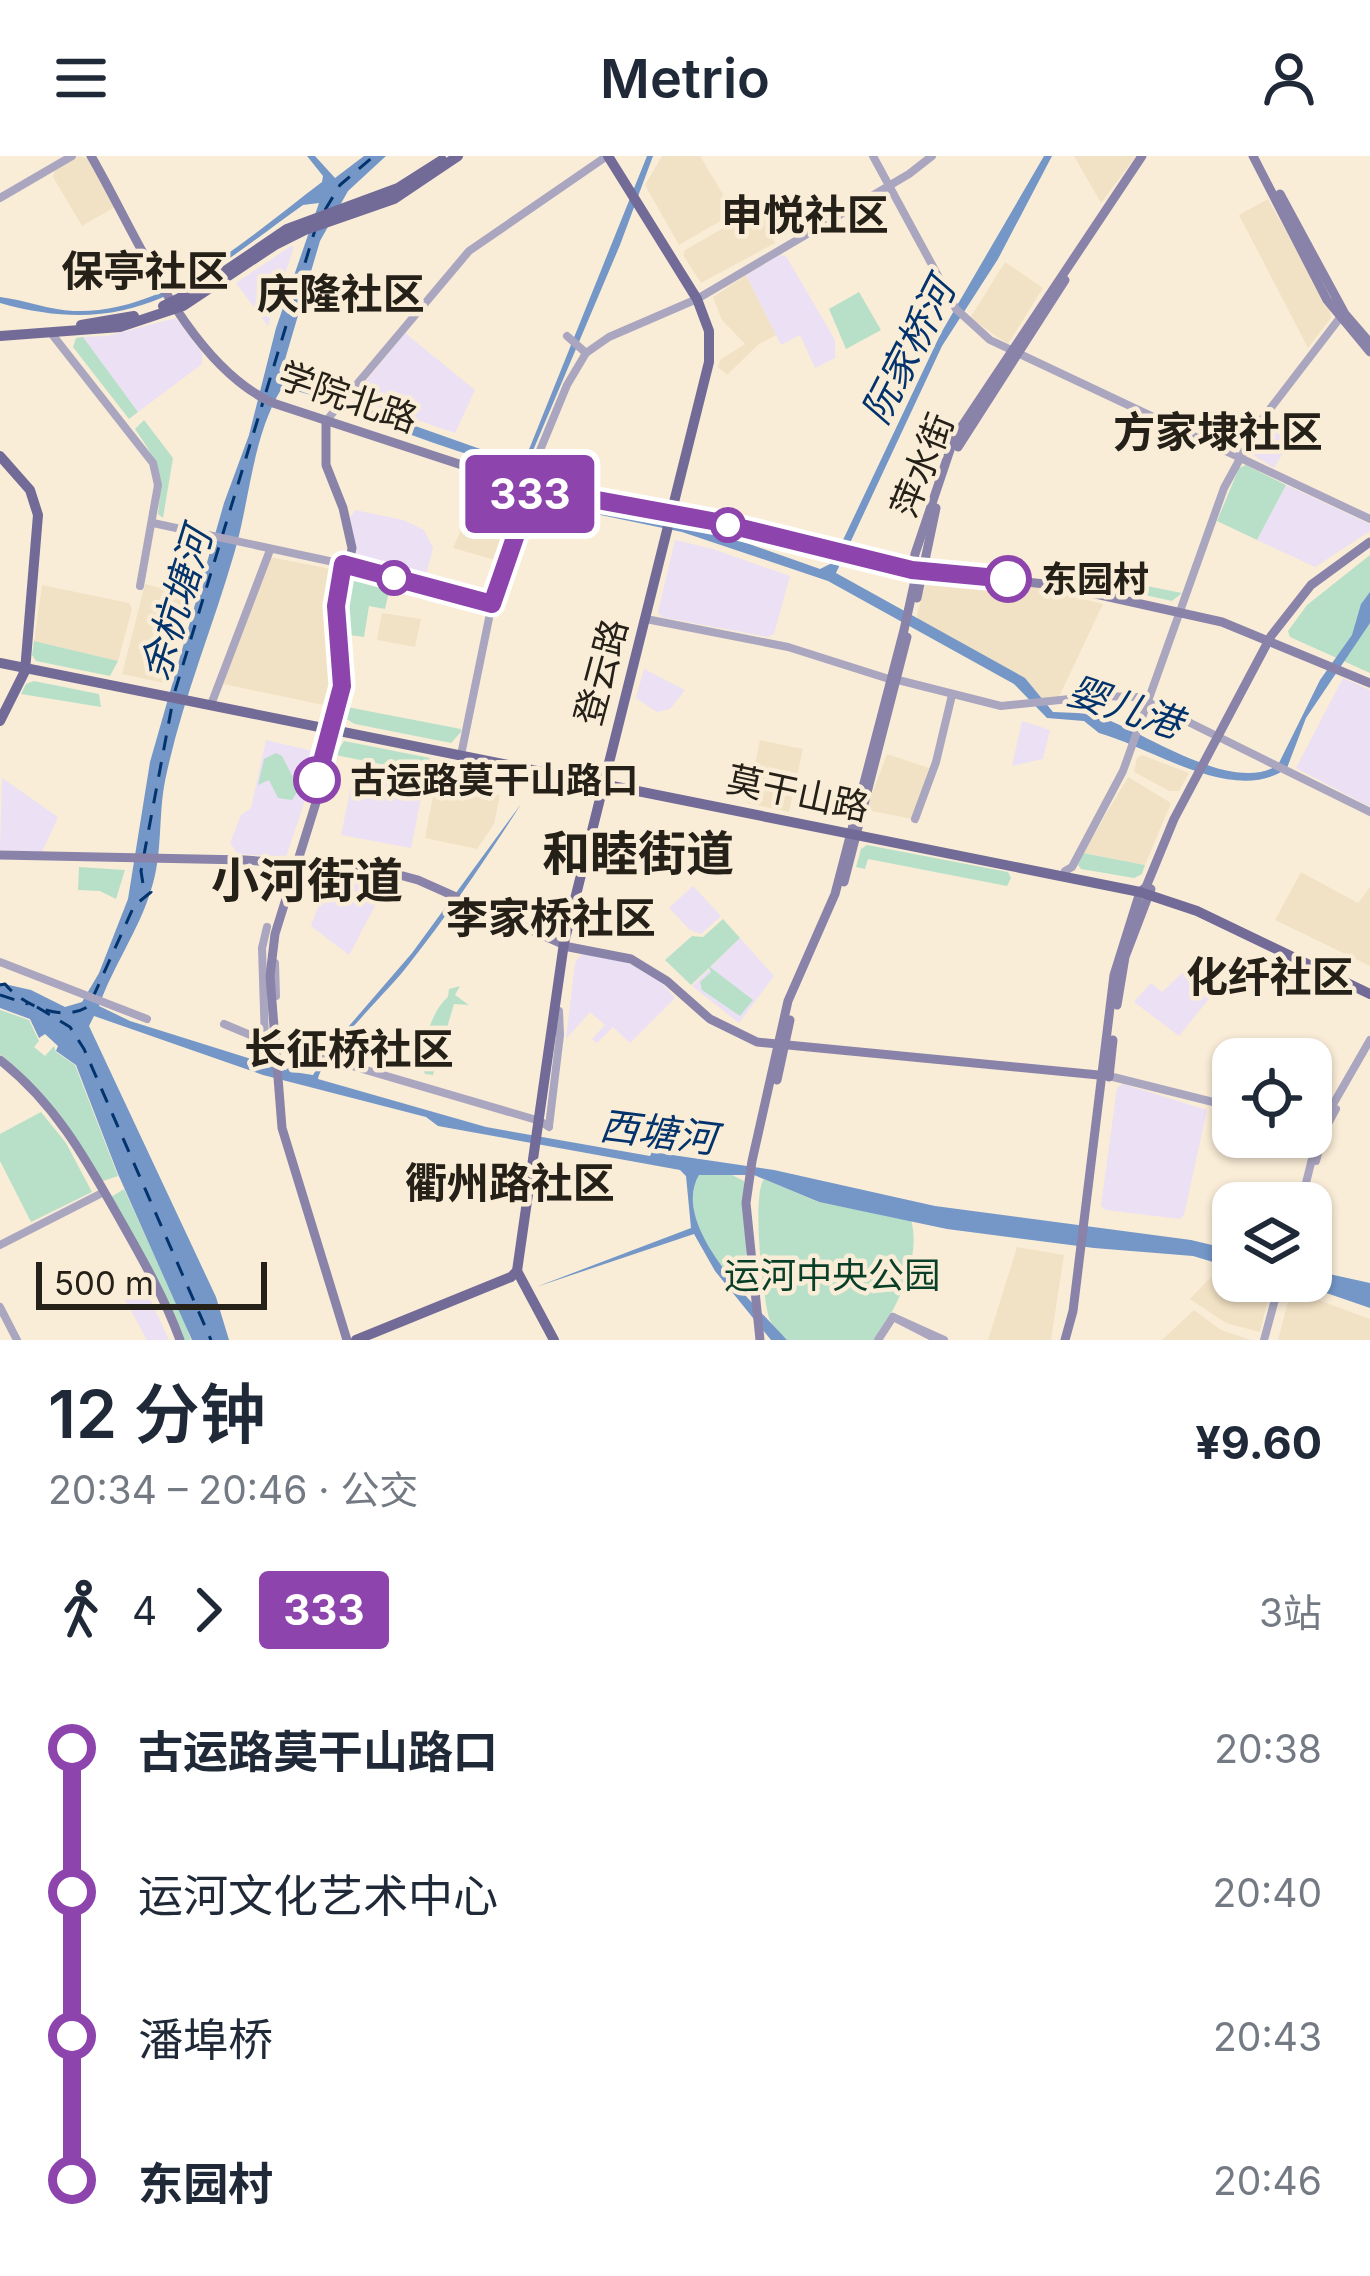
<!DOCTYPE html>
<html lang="zh">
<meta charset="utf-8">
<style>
body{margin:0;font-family:Inter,"Noto Sans SC",sans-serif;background:#f2f2f3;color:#1f2937;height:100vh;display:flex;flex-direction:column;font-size:45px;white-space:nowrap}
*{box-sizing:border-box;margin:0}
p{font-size:39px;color:#747a83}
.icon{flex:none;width:66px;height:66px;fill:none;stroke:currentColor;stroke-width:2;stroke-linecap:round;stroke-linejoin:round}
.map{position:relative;height:1184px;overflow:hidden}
.side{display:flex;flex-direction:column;background:#fff;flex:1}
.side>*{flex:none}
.badge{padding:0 24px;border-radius:9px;font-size:42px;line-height:78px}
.buttons{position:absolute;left:1212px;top:882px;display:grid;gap:24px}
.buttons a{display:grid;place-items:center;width:120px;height:120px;border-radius:24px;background:#fff;box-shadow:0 3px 9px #0004;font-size:60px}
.scale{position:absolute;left:36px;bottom:30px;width:231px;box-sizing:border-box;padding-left:12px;border:6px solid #252018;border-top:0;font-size:33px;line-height:42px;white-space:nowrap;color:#252018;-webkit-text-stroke:9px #faedd7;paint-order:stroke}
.map>.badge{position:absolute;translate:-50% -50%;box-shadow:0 0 0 6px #fff}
.legs{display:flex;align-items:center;gap:18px;height:132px;padding:0 48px;font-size:39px}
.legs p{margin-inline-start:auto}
.summary{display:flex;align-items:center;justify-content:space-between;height:204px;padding:0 48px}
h1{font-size:66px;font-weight:600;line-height:90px}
ul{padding:0 48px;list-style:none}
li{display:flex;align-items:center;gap:42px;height:144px;font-size:45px}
li i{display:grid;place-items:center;width:18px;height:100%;margin:0 15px;background:currentColor}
li i::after{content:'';width:30px;height:30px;margin:-15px;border:9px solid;border-radius:50%;background:#fff}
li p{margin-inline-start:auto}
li:first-child i{background:linear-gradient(#0000 50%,currentColor 0)}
li:last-child i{background:linear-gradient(currentColor 50%,#0000 0)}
header{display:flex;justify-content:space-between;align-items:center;height:156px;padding:0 48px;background:#fff;font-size:54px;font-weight:600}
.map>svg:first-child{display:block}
</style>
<header><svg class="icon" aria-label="menu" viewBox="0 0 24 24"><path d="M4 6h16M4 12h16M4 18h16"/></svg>Metrio<svg class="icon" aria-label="person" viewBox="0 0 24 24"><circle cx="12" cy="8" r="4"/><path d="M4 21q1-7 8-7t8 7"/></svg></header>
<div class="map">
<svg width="1370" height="1184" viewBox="0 0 1370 1184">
<rect width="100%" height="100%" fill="#faedd7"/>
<g fill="#f2e2c5">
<path d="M 79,0 L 87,2 L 115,51 L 82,70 L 53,21 L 55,14 Z"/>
<path d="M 662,0 L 700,0 L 734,57 L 679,89 L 645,29 Z"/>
<path d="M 1074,0 L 1136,0 L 1101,47 Z"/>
<path d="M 754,41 L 775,87 L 701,127 L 683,99 L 685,94 L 734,66 Z"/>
<path d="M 1268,43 L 1330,154 L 1331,162 L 1308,192 L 1239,59 Z"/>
<path d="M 1005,106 L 1043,132 L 1008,188 L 970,162 Z"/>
<path d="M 746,119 L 776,179 L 759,188 L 727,219 L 718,211 L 720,204 L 745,188 L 722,164 L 713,141 Z"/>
<path d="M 482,326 L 514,334 L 519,340 L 499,405 L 453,392 Z"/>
<path d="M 270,401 L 331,413 L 334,417 L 331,448 L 338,518 L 333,551 L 223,528 Z"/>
<path d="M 932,421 L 1032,430 L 1103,448 L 1059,541 L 1040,544 L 919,468 L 917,459 L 926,426 Z"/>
<path d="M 145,428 L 190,440 L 164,527 L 122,518 Z"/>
<path d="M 42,429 L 129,447 L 132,453 L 118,505 L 34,485 Z"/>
<path d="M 382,457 L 421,463 L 415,491 L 377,484 Z"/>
<path d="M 760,584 L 803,593 L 789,656 L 747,647 Z"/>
<path d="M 887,598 L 929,612 L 912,663 L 866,654 Z"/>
<path d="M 1142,599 L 1189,617 L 1179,635 L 1169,635 L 1134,616 L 1137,602 Z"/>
<path d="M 1128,621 L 1171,647 L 1145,709 L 1083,697 Z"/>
<path d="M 439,625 L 500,639 L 494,668 L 477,693 L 425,682 L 435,629 Z"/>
<path d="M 1301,716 L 1358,747 L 1370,731 L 1370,810 L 1275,764 Z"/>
<path d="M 1017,1091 L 1064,1099 L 1051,1184 L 988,1184 Z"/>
<path d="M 1211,1121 L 1270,1135 L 1260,1176 L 1226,1167 L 1190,1143 Z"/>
<path d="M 1291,1134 L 1370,1163 L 1370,1184 L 1278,1184 Z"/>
<path d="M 1194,1154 L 1221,1174 L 1251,1184 L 1162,1184 Z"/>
</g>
<g fill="#ebe0f4">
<path d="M 291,90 L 294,91 L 268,170 L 236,127 Z"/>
<path d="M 780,99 L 786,100 L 835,184 L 835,202 L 815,212 L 800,179 L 781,189 L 746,119 Z"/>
<path d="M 176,162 L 202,197 L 202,208 L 138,256 L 83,181 L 107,180 Z"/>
<path d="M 405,177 L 475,234 L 455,277 L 352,242 Z"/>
<path d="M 1263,270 L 1291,284 L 1274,312 L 1248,296 Z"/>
<path d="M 1286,329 L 1370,368 L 1370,375 L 1315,411 L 1257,384 Z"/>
<path d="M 355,354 L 403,364 L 424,374 L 433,392 L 425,423 L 359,408 L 350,362 Z"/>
<path d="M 675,384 L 713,393 L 790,420 L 774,478 L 768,481 L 661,461 L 658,456 Z"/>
<path d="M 644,513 L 685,534 L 670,553 L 657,556 L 636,542 Z"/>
<path d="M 1343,522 L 1370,534 L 1370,651 L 1296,612 Z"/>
<path d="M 1022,565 L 1050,574 L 1043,603 L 1012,610 Z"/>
<path d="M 266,584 L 321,597 L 286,701 L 238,698 L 230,687 L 241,659 L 251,652 Z"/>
<path d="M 367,606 L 426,617 L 411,692 L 341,679 L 352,626 L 363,627 Z"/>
<path d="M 2,622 L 58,661 L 42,696 L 0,694 Z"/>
<path d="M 330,718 L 379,722 L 375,750 L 349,799 L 311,770 Z"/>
<path d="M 693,730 L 721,760 L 701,778 L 690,774 L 669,752 Z"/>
<path d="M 740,782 L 774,820 L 739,867 L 692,830 Z"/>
<path d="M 582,798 L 615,802 L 634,810 L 662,827 L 675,842 L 630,887 L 613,871 L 597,887 L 592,883 L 605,869 L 590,856 L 566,883 L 575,807 Z"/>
<path d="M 1189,811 L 1216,834 L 1179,880 L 1134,846 L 1151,827 L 1162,836 Z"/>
<path d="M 1123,928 L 1207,954 L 1184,1059 L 1180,1063 L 1106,1054 L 1101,1050 L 1117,932 Z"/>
<path d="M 137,1130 L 145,1132 L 169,1184 L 147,1184 L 122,1138 Z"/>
</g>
<g fill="#b8e0c9">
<path d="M 859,136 L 881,174 L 846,193 L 829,153 Z"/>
<path d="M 83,181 L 138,256 L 129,263 L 73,191 L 76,182 Z"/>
<path d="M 144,264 L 173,302 L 163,362 L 158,358 C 163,315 159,308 135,273 Z"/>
<path d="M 1246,309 L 1286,329 L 1257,384 L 1217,365 L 1239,312 Z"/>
<path d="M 1370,399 L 1370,517 L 1290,481 L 1288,475 L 1307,449 Z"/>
<path d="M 1042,409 L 1182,437 L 1172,445 L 1041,416 Z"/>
<path d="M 353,419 L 391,427 L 385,453 L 369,450 L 364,481 L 349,479 C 341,462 346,435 353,419 Z"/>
<path d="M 34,485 L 118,505 L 110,520 L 36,505 L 32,499 Z"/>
<path d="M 34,525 L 99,538 L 101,551 L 21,538 L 26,528 Z"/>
<path d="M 347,551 L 461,573 L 461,576 L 451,587 L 355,568 L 346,563 Z"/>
<path d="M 344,585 L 430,602 L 426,617 L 335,599 Z"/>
<path d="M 276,597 L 282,600 L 299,633 L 292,644 L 278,642 L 269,624 L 258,629 L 264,603 Z"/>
<path d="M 867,689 L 1008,716 L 1011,722 L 1007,730 L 868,703 L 865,713 L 856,711 L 861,693 Z"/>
<path d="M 1083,697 L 1145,709 L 1142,718 L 1134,722 L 1081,713 L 1078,709 Z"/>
<path d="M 79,711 L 125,714 L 116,743 L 100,735 L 78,734 Z"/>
<path d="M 723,763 L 740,782 L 710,811 L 753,844 L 740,860 L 702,834 L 700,826 L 711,816 L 709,812 L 691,829 L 665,804 L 692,780 L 703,781 Z"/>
<path d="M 460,830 L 455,839 L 469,849 L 454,848 L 433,919 L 425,918 C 416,901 432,853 448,841 L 449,833 Z"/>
<path d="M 0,854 L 29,864 L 39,885 L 34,891 L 45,900 L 54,890 L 56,896 L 75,909 L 118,1020 L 103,1025 L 23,918 L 0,898 Z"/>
<path d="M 41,956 L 66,987 L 92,1036 L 31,1066 L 0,1005 L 0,978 Z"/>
<path d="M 699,1019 L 732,1019 L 744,1025 L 747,1118 L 735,1127 C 712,1102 679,1053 699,1019 Z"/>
<path d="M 764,1023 L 818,1046 L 911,1064 C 922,1102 897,1153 874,1184 L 787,1184 C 780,1177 772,1170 769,1162 C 762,1137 752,1038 764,1023 Z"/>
<path d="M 124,1033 L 184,1164 L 191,1184 L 183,1184 L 111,1041 Z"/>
</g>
<g fill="#7497c8">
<path d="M 307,0 L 315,0 L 335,22 L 364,0 L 386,0 L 348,35 L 320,85 L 284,207 L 284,219 L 384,259 L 517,306 L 525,302 L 530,291 L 647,0 L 653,0 L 620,89 L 529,304 L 561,321 L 575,347 L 718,377 L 820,413 L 830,408 L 843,384 L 941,177 L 1044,0 L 1052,0 L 998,103 L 942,190 L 836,417 L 1025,522 L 1053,556 C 1069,557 1085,556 1100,561 C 1147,577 1232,639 1278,609 L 1320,524 L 1352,479 L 1361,448 L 1370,436 L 1370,467 L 1306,562 L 1287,612 C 1235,650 1153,592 1099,577 L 1084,565 L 1047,562 L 1014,528 L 828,425 L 682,376 L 567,352 L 550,320 C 500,310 453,294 406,277 C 365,262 325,239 282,232 C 252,280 250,345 234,398 C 212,474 181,547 165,625 C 158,661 163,698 151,734 C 139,774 113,810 99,850 L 130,865 L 286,914 L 290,910 L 294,916 L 313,919 L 330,892 L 412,797 L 521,648 C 486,703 449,757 409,808 C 388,836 324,895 318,923 L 486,971 L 650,1000 L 652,996 L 774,1014 L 935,1050 L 1191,1084 L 1233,1094 L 1233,1112 L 1193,1100 L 1094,1092 L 947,1073 L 819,1046 L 754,1019 L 699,1019 C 669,1070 756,1150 787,1184 L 771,1184 L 715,1115 L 694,1078 L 536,1131 L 691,1072 L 686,1020 L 680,1014 L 438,970 L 426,961 L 263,919 L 94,860 L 89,870 L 216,1141 L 229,1184 L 192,1184 L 118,1018 L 76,909 L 56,895 L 58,890 L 45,878 L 39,882 L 30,863 L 0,852 L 0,827 L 31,834 L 65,851 L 82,846 L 99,817 L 128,743 L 150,606 L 224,347 L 249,279 L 276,172 L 319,47 L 303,49 C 198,124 138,186 0,147 L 0,141 C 25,144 49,154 74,155 C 169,158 251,79 322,26 L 323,20 Z"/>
<path d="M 1311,1114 L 1370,1127 L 1370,1152 L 1306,1130 L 1269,1125 L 1311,1125 Z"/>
</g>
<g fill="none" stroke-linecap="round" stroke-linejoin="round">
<g stroke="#02336d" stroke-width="3" stroke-dasharray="15 12" stroke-linecap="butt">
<path d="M 325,54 L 340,29 L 374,0"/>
<path d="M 266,236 L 315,74"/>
<path d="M 175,535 L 263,246"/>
<path d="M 0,829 L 5,828 C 23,850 64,867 89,850 L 134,750 L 151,736 L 143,728 L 141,715 L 173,544"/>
<path d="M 0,839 L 28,848"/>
<path d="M 37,851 L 70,871 L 84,893 L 211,1184"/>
</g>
<g stroke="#aaa6c0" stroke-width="8">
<path d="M 873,0 L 956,153 L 990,184 L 1370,363"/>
<path d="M 0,42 L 72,0"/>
<path d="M 51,177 L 153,307 L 158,329 L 140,430"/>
<path d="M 567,180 L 586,197"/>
<path d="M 326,265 L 469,95 L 607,0"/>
<path d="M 153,367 L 343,408 L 492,448"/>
<path d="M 646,463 L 788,491 L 889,523"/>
<path d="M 898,524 L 1001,550 L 1099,540 L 1138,541 L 1370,656"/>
<path d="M 212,546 L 270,394"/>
<path d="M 461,599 L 495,433 L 532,332 L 536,304 L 567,229 L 586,197 L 609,181 L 697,143 L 909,18 L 932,0"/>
<path d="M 915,663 L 936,606 L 952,539"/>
<path d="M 1065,715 L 1072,711 L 1123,615 L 1224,332 L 1260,266 L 1339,163"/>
<path d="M 0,806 L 147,863"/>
<path d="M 275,807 L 276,840"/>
<path d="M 224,868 L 260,883 L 540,965 L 549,971"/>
<path d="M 265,885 L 262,792 L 267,771"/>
<path d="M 1109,920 L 1233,951"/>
<path d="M 549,970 L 560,879 L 559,855"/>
<path d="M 1316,1005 L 1325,973 L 1336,953"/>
<path d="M 1301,1047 L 1320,971 L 1370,884"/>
<path d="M 0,1089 L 104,1036"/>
<path d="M 0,1151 L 17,1184"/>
<path d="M 878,1184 L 893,1161"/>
<path d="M 938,1184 L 893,1161 L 944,1184"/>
<path d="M 1264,1184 L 1280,1125"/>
</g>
<g stroke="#8a83a9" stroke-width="9">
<path d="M 91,0 C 137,79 187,208 273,247 L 532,332 L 799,384 L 912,414 L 1055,429 L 1222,466 L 1370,527"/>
<path d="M 1253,0 L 1327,144 L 1370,196"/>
<path d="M 1280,38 L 1345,158 L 1370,187"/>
<path d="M 326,265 L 326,309 L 343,352 L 352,392 L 341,453 L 347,525 L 338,576 L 275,778 L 270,820 L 282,972 L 347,1184"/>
<path d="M 958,291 L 1065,124"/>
<path d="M 917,442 L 936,352"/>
<path d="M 0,699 L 245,704 L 381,714 L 418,724 L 569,791 L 631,803 L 667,825 L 710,863 L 757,886 L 1109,920"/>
<path d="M 844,726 L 907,481"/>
<path d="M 1117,849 L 1125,801 L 1151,733"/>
<path d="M 0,904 C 57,949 87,1005 122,1067 C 143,1104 165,1143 180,1184"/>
<path d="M 1109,921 L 1113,884"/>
<path d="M 777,924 L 790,864"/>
<path d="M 760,1184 L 746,1047 L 752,1005 L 788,845 L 835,738 L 904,474 L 915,424 L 912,414 L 915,398 L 954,282 L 1142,0"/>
<path d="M 1065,1184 L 1073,1155 L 1114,819 L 1140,736 L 1146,731 L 1174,663 L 1271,480 L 1311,429 L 1370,386"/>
</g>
<g stroke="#726a97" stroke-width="10">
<path d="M 225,115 L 287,73 L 398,32 L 442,4"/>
<path d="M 163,150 L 200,132"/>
<path d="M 81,169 L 134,160"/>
<path d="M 0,180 L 120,171 L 183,150 L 275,89 L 305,74 L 394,43 L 458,0"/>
<path d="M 0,300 L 30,334 L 38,359 L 25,515 L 0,565"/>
<path d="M 0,507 L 1140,736 L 1197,755 L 1370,838"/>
<path d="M 517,1115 L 554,1184"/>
<path d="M 356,1184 L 511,1121 L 517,1115 L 564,787 L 709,206 L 709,175 L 697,143 L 608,0"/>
</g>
</g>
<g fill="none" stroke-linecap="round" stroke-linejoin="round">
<defs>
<path id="line-1" d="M 317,624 L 342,530 L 336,450 L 343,408 L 492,448 L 532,332 L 717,366 L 912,414 L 1008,423"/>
</defs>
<use href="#line-1" stroke="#fff" stroke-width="27"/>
<use href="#line-1" stroke="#8e44ad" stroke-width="18"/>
</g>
<g fill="#fff" stroke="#8e44ad" stroke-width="6">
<circle cx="728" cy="369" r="15"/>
<circle cx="394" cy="422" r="15"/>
<circle cx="1008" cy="423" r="21"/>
<circle cx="317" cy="624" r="21"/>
</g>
<g text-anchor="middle" stroke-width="9" stroke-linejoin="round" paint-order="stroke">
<g font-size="36" fill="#252018" stroke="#faedd7">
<text transform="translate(348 241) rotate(19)" y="13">学院北路</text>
<text transform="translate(922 309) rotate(-68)" y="13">萍水街</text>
<text transform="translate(601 516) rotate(-75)" y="13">登云路</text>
<text transform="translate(798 637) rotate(12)" y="13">莫干山路</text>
</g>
<g font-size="36" font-weight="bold" fill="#252018" stroke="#faedd7" text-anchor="start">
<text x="1041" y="436">东园村</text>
<text x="350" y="637">古运路莫干山路口</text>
</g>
<g font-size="36" fill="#093f28" stroke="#faedd7">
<text x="832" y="1132">运河中央公园</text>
</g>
<g font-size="39" font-style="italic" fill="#02336d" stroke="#faedd7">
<text transform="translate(908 195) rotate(-63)" y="14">阮家桥河</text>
<text transform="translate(176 448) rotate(-73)" y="14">余杭塘河</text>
<text transform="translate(1125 551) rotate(18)" y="14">婴儿港</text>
<text transform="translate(658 976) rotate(7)" y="14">西塘河</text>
</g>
<g font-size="42" font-weight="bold" fill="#252018" stroke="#faedd7">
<text x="805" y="74">申悦社区</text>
<text x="145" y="130">保亭社区</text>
<text x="341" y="153">庆隆社区</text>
<text x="1218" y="291">方家埭社区</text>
<text x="551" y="777">李家桥社区</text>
<text x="1270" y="836">化纤社区</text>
<text x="349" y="908">长征桥社区</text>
<text x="510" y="1042">衢州路社区</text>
</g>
<g font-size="48" font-weight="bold" fill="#252018" stroke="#faedd7">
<text x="638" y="715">和睦街道</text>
<text x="307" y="742">小河街道</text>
</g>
</g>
</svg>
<div class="buttons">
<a><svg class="icon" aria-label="locate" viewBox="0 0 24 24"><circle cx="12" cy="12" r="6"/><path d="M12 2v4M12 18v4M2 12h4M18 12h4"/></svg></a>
<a><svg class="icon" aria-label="layers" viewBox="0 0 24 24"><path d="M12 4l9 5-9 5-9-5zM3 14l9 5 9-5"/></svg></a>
</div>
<div class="scale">500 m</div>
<b class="badge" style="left:530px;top:338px;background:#8e44ad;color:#fff">333</b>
</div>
<section class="side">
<div class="summary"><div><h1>12 分钟</h1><p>20:34 – 20:46 · 公交</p></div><b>¥9.60</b></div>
<div class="legs"><svg class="icon" aria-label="walk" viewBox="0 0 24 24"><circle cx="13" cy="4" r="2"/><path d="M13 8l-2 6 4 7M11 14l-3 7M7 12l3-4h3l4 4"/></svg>4<svg class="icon" aria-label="forward" viewBox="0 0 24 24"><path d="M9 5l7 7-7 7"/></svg><b class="badge" style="background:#8e44ad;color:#fff">333</b><p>3站</p></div>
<ul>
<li><i style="color:#8e44ad"></i><b>古运路莫干山路口</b><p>20:38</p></li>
<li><i style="color:#8e44ad"></i><span>运河文化艺术中心</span><p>20:40</p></li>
<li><i style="color:#8e44ad"></i><span>潘埠桥</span><p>20:43</p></li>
<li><i style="color:#8e44ad"></i><b>东园村</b><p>20:46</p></li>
</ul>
</section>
